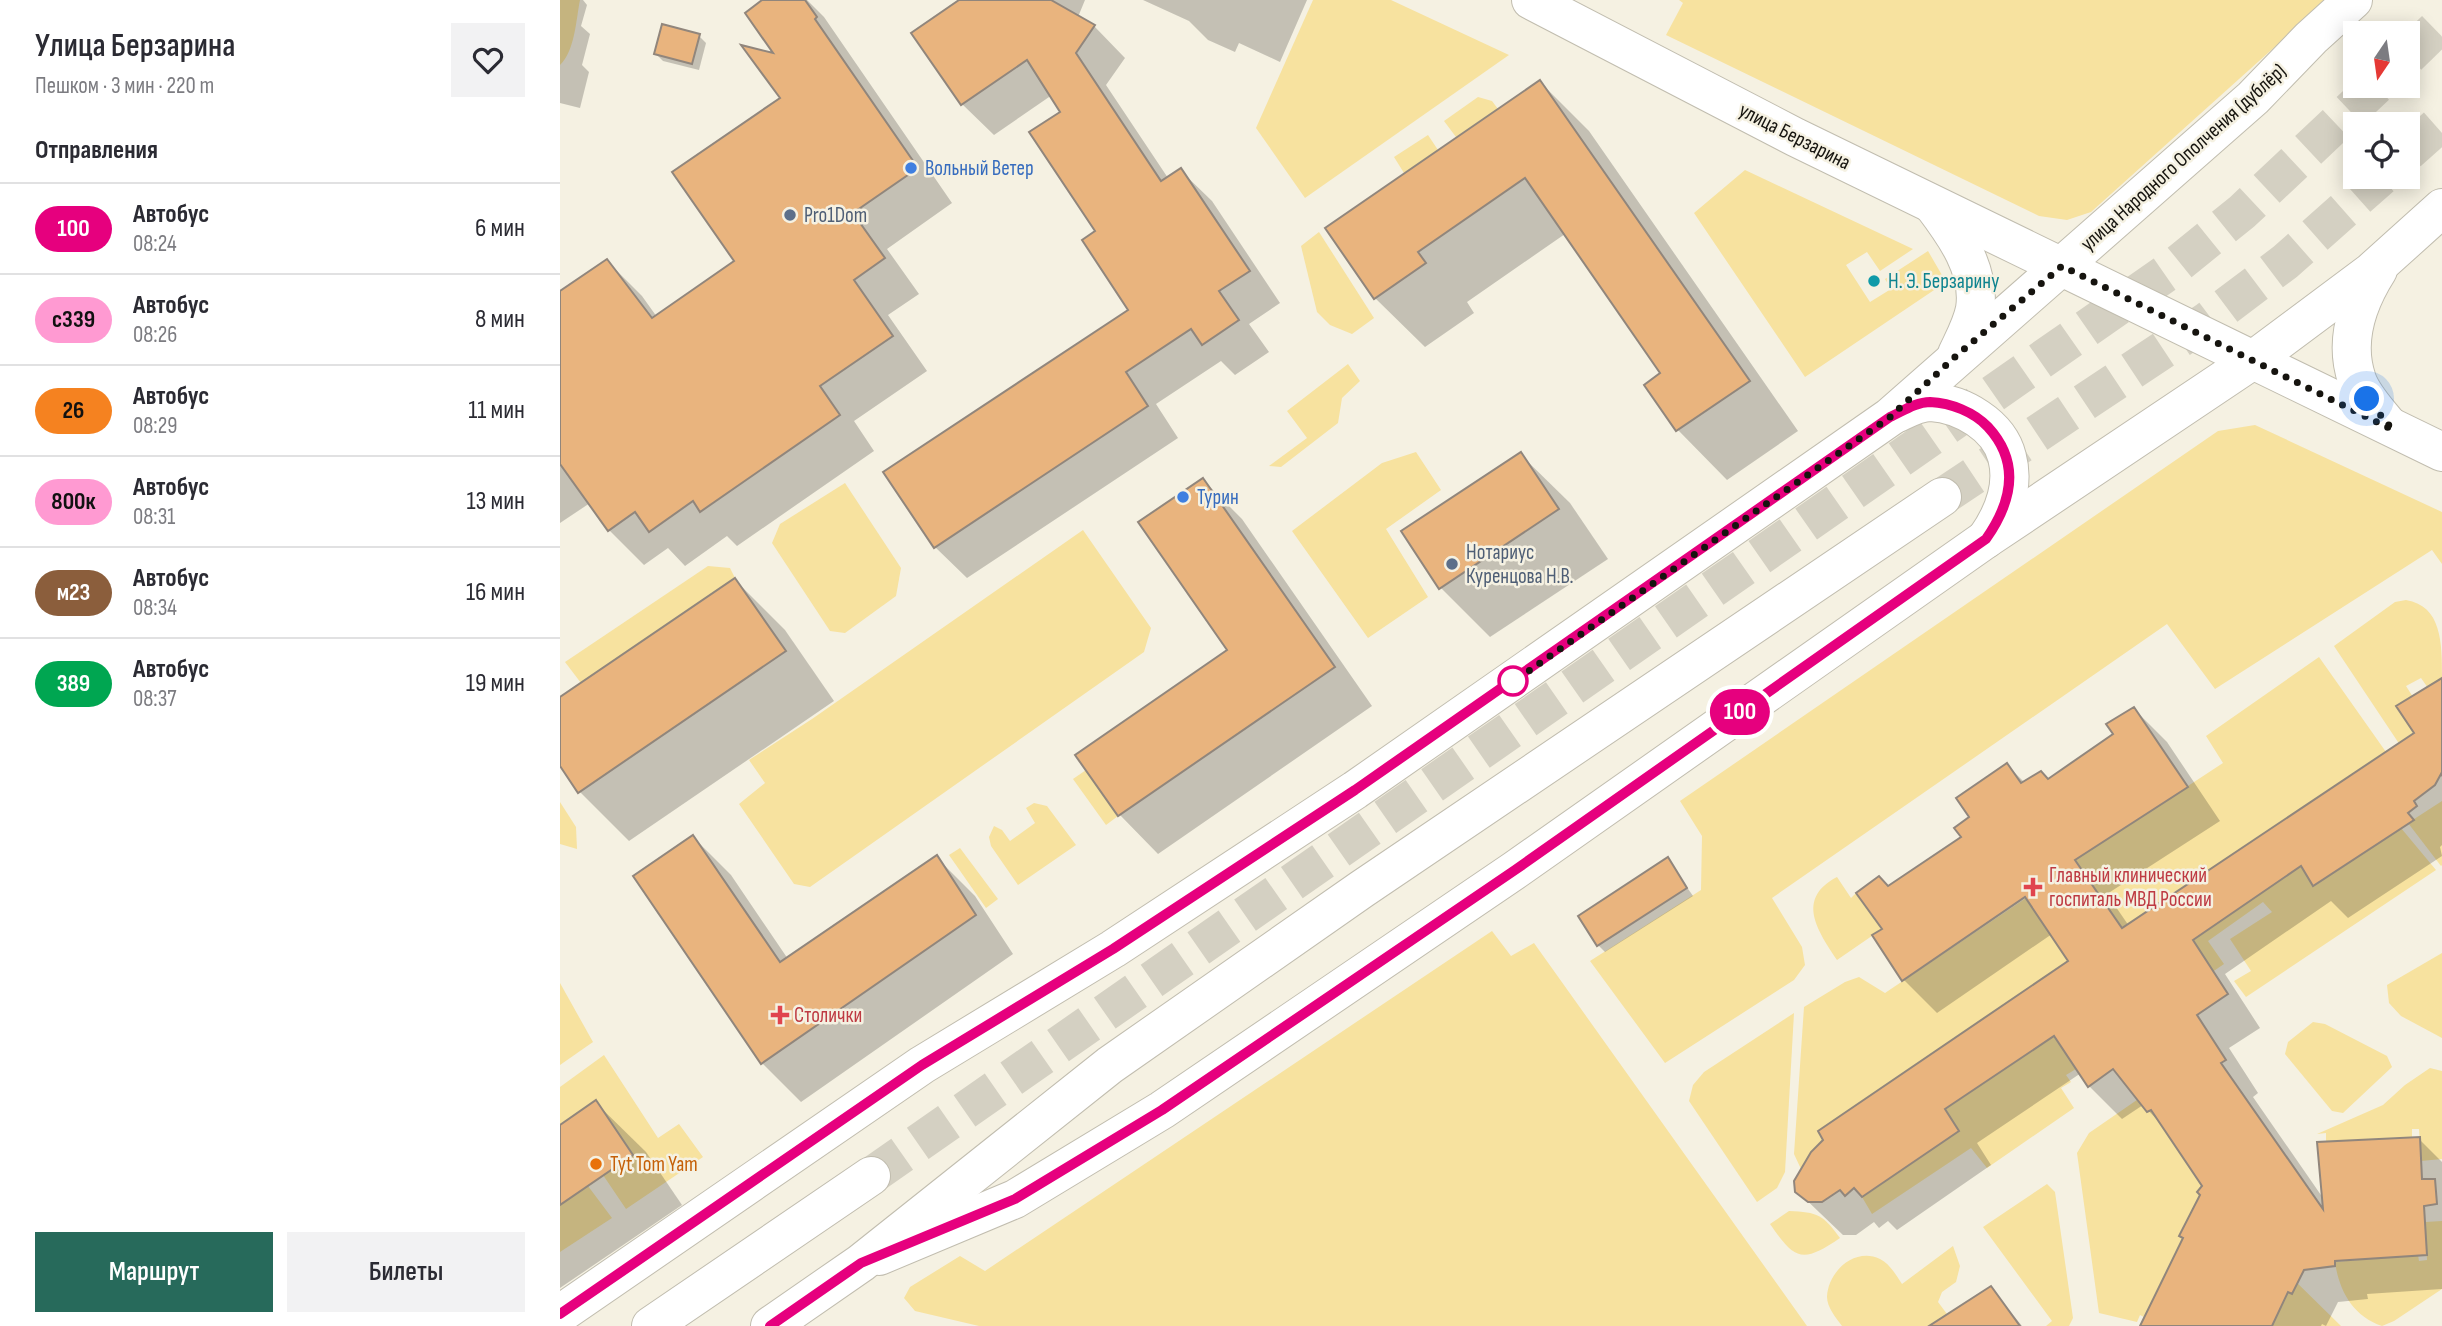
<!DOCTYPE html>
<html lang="ru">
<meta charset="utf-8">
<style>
body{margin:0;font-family:"Sofia Sans Condensed",sans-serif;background:#f2f2f3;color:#2b2b33;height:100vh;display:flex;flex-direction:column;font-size:26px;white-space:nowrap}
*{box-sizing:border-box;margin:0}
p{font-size:23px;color:#7c7c81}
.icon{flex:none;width:38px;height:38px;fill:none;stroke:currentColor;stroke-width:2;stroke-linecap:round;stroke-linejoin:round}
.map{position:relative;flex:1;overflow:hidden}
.panel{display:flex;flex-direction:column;background:#fff;width:560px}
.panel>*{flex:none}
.badge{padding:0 14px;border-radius:23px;font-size:24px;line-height:46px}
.needle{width:46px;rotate:193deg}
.tools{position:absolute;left:1783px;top:21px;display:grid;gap:14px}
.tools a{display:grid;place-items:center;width:77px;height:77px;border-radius:0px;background:#fff;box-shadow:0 4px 18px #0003;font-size:35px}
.you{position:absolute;width:35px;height:35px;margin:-18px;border:5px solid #fff;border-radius:50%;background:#1a73e8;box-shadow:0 0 0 10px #1a73e833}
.map>.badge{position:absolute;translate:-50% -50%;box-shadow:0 0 0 4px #fff}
h2{padding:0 35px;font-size:26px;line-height:63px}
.round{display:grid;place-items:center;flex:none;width:74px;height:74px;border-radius:0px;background:#f2f2f3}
.overview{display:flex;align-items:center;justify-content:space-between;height:119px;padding:0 35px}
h1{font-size:33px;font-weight:600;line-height:52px}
.primary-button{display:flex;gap:14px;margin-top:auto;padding:14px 35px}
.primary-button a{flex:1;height:80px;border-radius:0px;background:#276a5b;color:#fff;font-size:28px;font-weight:600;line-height:80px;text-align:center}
.primary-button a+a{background:#f2f2f3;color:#2b2b33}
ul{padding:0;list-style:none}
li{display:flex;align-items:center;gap:21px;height:91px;padding:0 35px;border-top:2px solid #e1e1e2}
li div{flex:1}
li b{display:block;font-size:26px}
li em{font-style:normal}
li .badge{min-width:77px;font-weight:700;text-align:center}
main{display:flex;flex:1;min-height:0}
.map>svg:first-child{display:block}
</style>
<main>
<section class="panel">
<div class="overview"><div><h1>Улица Берзарина</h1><p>Пешком · 3 мин · 220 m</p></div><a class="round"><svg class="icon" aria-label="heart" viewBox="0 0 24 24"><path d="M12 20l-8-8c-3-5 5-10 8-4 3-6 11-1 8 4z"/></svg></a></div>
<h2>Отправления</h2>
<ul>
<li><span class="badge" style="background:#e6007e;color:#fff">100</span><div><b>Автобус</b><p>08:24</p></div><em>6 мин</em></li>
<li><span class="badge" style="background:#ff9ad2;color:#111">с339</span><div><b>Автобус</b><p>08:26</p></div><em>8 мин</em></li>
<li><span class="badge" style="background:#f58220;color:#111">26</span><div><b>Автобус</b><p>08:29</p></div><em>11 мин</em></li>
<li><span class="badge" style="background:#ff9ad2;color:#111">800к</span><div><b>Автобус</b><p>08:31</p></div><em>13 мин</em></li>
<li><span class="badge" style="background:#8b5e3c;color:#fff">м23</span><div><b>Автобус</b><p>08:34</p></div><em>16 мин</em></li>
<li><span class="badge" style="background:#00a651;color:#fff">389</span><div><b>Автобус</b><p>08:37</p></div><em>19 мин</em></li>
</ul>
<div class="primary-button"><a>Маршрут</a><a>Билеты</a></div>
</section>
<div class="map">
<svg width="1882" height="1326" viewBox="0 0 1882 1326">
<rect width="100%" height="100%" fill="#f5f1e2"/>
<g fill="#f7e29f">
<path d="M 0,0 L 20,0 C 16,20 15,51 0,65 Z"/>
<path d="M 753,0 L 831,0 L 949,55 L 745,198 L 696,128 Z"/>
<path d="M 1119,0 L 1767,0 L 1531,212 L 1507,220 L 1479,216 L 1106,35 L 1123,3 Z"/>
<path d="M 918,97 L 932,101 L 938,109 L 896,137 L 884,121 Z"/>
<path d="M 868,135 L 878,150 L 844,173 L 834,157 Z"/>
<path d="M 1185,170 L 1353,249 L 1320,271 L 1307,252 L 1286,265 L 1310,302 L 1331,289 L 1325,279 L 1368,251 L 1386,282 L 1245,377 L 1134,213 Z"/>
<path d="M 759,232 L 814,318 L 792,334 L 770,325 L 757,312 L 741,246 Z"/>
<path d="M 788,364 L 800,381 L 782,398 L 778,423 L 721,467 L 709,466 L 747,438 L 727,411 Z"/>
<path d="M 1695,425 L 1882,512 L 1882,564 L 1872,550 L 1655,689 L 1607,624 L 1212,898 L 1242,947 L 1245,965 L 1234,980 L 1105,1063 L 1030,961 L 1141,890 L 1142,836 L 1120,801 L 1658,431 Z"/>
<path d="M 856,452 L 881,490 L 826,529 L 868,597 L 808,638 L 732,531 L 822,463 Z"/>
<path d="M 285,483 L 341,568 L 336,596 L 285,633 L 270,631 L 212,543 L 220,524 Z"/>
<path d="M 523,530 L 591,628 L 584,652 L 250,887 L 234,884 L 179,804 L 205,783 L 189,760 L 252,719 Z"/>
<path d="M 148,566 L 170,568 L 175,578 L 21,683 L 5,662 Z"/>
<path d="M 1846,600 C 1882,606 1882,643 1882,678 L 1868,688 L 1861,678 L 1846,686 L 1853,697 L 1836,706 L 1859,741 L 1844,751 L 1774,646 L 1835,602 Z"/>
<path d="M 1759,657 L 1826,752 L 1562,928 L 1515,860 L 1663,763 L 1646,736 Z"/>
<path d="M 526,770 L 558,816 L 546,825 L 513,779 Z"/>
<path d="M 1882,801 L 1882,865 L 1881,866 L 1848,823 Z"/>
<path d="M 0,802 L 16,827 L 17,849 L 0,844 Z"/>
<path d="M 474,803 L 487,806 L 516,845 L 458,885 L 431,846 L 429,837 L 434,826 L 442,830 L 450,841 L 475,823 L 466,808 Z"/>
<path d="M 1841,828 L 1876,870 L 1686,997 L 1674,981 L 1691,971 L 1670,939 L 1712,912 L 1703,902 L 1648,941 L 1664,964 L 1642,979 L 1622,947 L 1741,866 L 1754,886 Z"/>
<path d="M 400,848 L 438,899 L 426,908 L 389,855 Z"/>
<path d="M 1277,877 L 1291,898 L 1296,893 L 1322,929 L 1277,960 C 1258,931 1235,899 1277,877 Z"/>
<path d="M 1466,898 L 1509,962 L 1258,1131 L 1263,1140 L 1253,1150 L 1259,1157 L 1241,1169 L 1234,1154 L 1244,1007 L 1285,982 L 1299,977 L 1325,993 Z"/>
<path d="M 932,931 L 951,956 L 974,943 L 1247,1326 L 419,1326 L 355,1311 L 344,1298 L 350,1287 L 400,1256 L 425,1271 Z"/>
<path d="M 1882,953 L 1882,1038 L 1841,1016 L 1829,1003 L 1827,985 Z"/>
<path d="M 0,983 L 33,1042 L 0,1065 Z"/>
<path d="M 1234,1013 L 1225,1172 L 1217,1188 L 1197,1202 L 1129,1101 L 1133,1085 L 1144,1072 Z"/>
<path d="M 1753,1022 L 1765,1024 L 1827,1056 L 1832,1067 L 1783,1113 L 1772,1111 L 1725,1054 L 1728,1042 Z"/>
<path d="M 1503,1030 L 1516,1069 L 1506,1075 L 1511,1082 L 1501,1088 L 1514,1108 L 1427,1168 L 1411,1148 L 1312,1214 L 1302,1197 L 1399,1131 L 1385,1109 Z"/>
<path d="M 44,1055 L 98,1138 L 119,1124 L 143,1157 L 66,1209 L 43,1175 L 73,1154 L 36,1101 L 0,1125 L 0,1087 Z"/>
<path d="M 1870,1068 L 1882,1071 L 1882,1159 L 1861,1161 L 1859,1129 L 1852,1129 L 1852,1137 L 1766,1141 L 1766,1133 L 1757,1134 L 1823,1105 L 1845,1085 Z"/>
<path d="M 1587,1093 L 1584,1109 L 1587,1112 L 1591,1110 L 1642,1186 L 1637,1192 L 1655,1209 L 1619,1236 L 1623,1238 L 1584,1317 L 1580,1315 L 1577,1322 L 1539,1313 L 1517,1153 L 1529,1133 Z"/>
<path d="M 1487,1184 L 1495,1192 L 1513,1318 L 1509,1326 L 1486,1326 L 1492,1321 L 1423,1227 Z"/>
<path d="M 28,1186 L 52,1218 L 0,1252 L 0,1205 Z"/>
<path d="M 1229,1211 C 1258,1212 1263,1215 1280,1238 C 1242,1264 1235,1260 1210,1224 Z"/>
<path d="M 1882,1221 L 1882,1289 L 1834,1321 L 1822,1326 C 1793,1316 1779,1291 1775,1262 L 1858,1255 L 1859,1261 L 1867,1260 L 1865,1222 Z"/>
<path d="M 1393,1246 L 1400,1266 L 1396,1282 L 1382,1292 L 1378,1302 L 1396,1326 L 1282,1326 C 1276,1318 1267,1307 1267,1297 C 1268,1271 1295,1247 1320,1259 C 1330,1264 1336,1275 1342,1284 Z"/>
<path d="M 1722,1268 L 1781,1326 L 1712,1326 L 1728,1292 Z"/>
</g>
<g fill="#0003">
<path d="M 0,0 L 23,0 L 27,5 L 21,26 L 30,34 L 22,65 L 29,72 L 20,108 L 0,103 Z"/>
<path d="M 205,0 L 247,0 L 264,17 L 392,203 L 327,249 L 359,294 L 328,315 L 367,371 L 294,421 L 314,451 L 177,546 L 167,536 L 125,566 L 108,548 L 84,565 L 49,530 L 30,503 L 0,523 L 0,293 L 47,261 L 82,296 L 97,317 L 176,262 L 223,98 L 217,56 Z"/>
<path d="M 402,0 L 525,0 L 518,17 L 534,26 L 565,58 L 546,85 L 608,178 L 620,170 L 652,201 L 720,303 L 689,324 L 709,352 L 675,375 L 661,361 L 596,404 L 618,438 L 407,578 L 375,547 L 326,472 L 570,310 L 503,112 L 492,95 L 434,135 L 402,104 Z"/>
<path d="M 583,0 L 747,0 L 720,62 L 679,43 L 675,52 L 648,40 L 629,21 Z"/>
<path d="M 139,36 L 146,43 L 139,70 L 103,61 L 96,54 Z"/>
<path d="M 980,82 L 1029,131 L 1238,431 L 1167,480 L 1118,430 L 1086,385 L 1102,374 L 1005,234 L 907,302 L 914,313 L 865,347 L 815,298 Z"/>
<path d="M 960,454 L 1010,503 L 1048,559 L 930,637 L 881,588 Z"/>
<path d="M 643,480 L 682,519 L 812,706 L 598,854 L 560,815 L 518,755 L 669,650 Z"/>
<path d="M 175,580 L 225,630 L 274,701 L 69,841 L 20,792 L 0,763 L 0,699 Z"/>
<path d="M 1882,680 L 1882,845 L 1880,847 L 1882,856 L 1788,918 L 1771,901 L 1665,974 L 1700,1028 L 1669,1048 L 1698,1093 L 1693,1097 L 1763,1198 L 1859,1139 L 1882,1162 L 1882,1289 L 1807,1294 L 1808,1299 L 1778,1302 L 1766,1326 L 1762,1324 L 1761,1326 L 1585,1326 L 1625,1239 L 1644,1187 L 1603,1126 L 1583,1105 L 1562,1119 L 1529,1086 L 1521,1073 L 1417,1143 L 1431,1165 L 1337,1230 L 1328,1221 L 1319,1228 L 1314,1222 L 1296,1235 L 1283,1235 L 1237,1191 L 1511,962 L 1492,934 L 1377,1013 L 1344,980 L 1314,936 L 1324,930 L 1328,888 L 1404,838 L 1412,818 L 1447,765 L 1465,783 L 1488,780 L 1556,734 L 1574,709 L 1607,742 L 1660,821 L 1547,894 L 1569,926 L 1856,733 Z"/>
<path d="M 133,837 L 171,875 L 228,959 L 376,857 L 415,896 L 453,954 L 241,1102 L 202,1063 L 75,877 Z"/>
<path d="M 1108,860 L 1133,896 L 1045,952 L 1038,945 Z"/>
<path d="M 36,1103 L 86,1152 L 122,1205 L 0,1288 L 0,1127 Z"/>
<path d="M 1431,1288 L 1462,1326 L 1372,1326 Z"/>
</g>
<g fill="#e9b47e" stroke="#91867c" stroke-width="2">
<path d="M 202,0 L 245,0 L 257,17 L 255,19 L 358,168 L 293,213 L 325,258 L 294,280 L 333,336 L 260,386 L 280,415 L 140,512 L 133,501 L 89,532 L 75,512 L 48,531 L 0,464 L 0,291 L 47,259 L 92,318 L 174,261 L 112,172 L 220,98 L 181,45 L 213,53 L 185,13 Z"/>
<path d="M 399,0 L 491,0 L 535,25 L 516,53 L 601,181 L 621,168 L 690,271 L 659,291 L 679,320 L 642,345 L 631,329 L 566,372 L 588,406 L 374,548 L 323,472 L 568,310 L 522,240 L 535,231 L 469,132 L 500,112 L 467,60 L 401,105 L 351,33 Z"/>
<path d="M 102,24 L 140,34 L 132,64 L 94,54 Z"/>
<path d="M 980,80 L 1190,381 L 1116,431 L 1084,385 L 1100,373 L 965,178 L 858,252 L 866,263 L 814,299 L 765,228 Z"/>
<path d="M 961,452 L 999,509 L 879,589 L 841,531 Z"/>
<path d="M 643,478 L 775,667 L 558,816 L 515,755 L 667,650 L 578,522 Z"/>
<path d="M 175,578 L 226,651 L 18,793 L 0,766 L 0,697 Z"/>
<path d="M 1882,678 L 1882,776 L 1881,774 L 1875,785 L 1854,801 L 1857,806 L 1848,813 L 1854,820 L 1753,886 L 1741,866 L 1633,940 L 1668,994 L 1637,1015 L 1666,1060 L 1661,1063 L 1763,1209 L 1757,1142 L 1860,1137 L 1862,1179 L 1875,1179 L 1877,1204 L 1864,1206 L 1867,1255 L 1775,1261 L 1775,1266 L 1744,1270 L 1732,1294 L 1728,1292 L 1712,1326 L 1580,1326 L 1623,1238 L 1619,1236 L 1640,1195 L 1637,1192 L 1642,1186 L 1591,1110 L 1587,1112 L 1553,1069 L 1528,1087 L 1494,1036 L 1385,1109 L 1399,1131 L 1302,1197 L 1294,1188 L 1285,1196 L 1280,1190 L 1262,1202 L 1248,1202 L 1235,1192 L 1234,1181 L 1251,1152 L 1263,1140 L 1258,1131 L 1508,961 L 1465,897 L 1342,981 L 1312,935 L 1322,929 L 1296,893 L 1319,876 L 1328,886 L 1401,837 L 1394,828 L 1409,817 L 1396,798 L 1447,763 L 1461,783 L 1481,771 L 1488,779 L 1553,734 L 1546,724 L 1574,707 L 1628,787 L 1515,860 L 1562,928 L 1854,733 L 1836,706 Z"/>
<path d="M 133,835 L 220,962 L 377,855 L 416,915 L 201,1064 L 73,876 Z"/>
<path d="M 1108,857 L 1127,888 L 1037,946 L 1018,916 Z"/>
<path d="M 36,1100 L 73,1155 L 0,1205 L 0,1125 Z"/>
<path d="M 1431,1286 L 1460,1326 L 1369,1326 Z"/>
</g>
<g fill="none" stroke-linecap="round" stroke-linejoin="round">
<g stroke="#d4d0c2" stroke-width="38" stroke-dasharray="38 19" stroke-linecap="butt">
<path d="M 1848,56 L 1882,23"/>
<path d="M 1848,152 L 1882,122"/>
<path d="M 1382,497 L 1648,320 L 1725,262 L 1821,177"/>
<path d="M 311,1176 L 1609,271 L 1682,212 L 1816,86"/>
</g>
<defs>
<g id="minor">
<path d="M 971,0 L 1235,137 L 1882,452"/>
<path d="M 1373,205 C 1395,234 1421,270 1415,309 C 1412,325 1404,339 1397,354"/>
<path d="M 1818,270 C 1797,303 1784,342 1797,380 C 1803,397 1817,411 1828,425"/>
<path d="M 1335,414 C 1346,409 1358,402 1371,402 C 1402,404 1439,425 1447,457 C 1455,487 1443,515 1426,539"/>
<path d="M 319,1256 L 455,1199 L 602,1110 L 955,870 L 1426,539 L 1693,360 L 1811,272 L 1882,208"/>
<path d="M 0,1314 L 362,1065 L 553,949 L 795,790 L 1330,417 L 1693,98 L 1751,38 L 1793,0"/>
</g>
<g id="major">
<path d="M 91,1326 L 311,1176"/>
<path d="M 210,1326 L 301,1263 L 550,1065 L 802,889 L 1382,497"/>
</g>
</defs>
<use href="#minor" stroke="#c1bdaf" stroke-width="40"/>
<use href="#major" stroke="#c1bdaf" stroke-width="40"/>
<use href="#minor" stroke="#fff" stroke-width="38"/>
<use href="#major" stroke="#fff" stroke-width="38"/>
</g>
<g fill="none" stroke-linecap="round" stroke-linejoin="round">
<defs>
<path id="line" d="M 0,1314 L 362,1065 L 553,949 L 795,790 L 1330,417 C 1343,411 1356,402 1370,402 C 1391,403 1414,412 1428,427 C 1461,463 1452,502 1426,539 L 955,870 L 602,1110 L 455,1199 L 301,1263 L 210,1326"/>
</defs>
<use href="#line" stroke="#fff" stroke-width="16"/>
<use href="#line" stroke="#e6007e" stroke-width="10"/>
<path stroke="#16140f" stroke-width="7" stroke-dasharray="0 12.6" d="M 953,681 L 946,687 L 1330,417 L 1396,356 L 1502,266 L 1833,430 L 1807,399"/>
</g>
<g fill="#3f7fe0" stroke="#f5f1e2" stroke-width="2.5">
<circle cx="351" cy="168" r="7"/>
<circle cx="623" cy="497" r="7"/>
</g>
<g fill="#5c6f8a" stroke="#f5f1e2" stroke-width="2.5">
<circle cx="230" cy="215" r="7"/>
<circle cx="892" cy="564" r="7"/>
</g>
<circle fill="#0f9aa8" stroke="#f5f1e2" stroke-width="2.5" cx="1314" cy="281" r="7"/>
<circle fill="#fff" stroke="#e6007e" stroke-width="3.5" cx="953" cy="681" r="14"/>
<g fill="#e0444e" stroke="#f5f1e2" stroke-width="2.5">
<path d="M1469.5 876.5h7v7h7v7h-7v7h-7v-7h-7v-7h7z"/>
<path d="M216.5 1004.5h7v7h7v7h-7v7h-7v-7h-7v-7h7z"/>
</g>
<circle fill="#e8710a" stroke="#f5f1e2" stroke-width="2.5" cx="36" cy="1164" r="7"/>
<g text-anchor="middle" stroke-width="5" stroke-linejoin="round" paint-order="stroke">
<g font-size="21" fill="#16140f" stroke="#f5f1e2">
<text transform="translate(1235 136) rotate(27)" y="7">улица Берзарина</text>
<text transform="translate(1623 157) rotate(-42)" y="7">улица Народного Ополчения (дублёр)</text>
</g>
<g font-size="21" fill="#366cbe" stroke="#f5f1e2" text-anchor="start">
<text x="365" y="175">Вольный Ветер</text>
<text x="637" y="504">Турин</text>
</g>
<g font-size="21" fill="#4e5e75" stroke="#f5f1e2" text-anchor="start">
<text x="244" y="222">Pro1Dom</text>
<text x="906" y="559">Нотариус<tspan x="906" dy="24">Куренцова Н.В.</tspan></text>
</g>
<g font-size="21" fill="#0d838f" stroke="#f5f1e2" text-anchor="start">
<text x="1328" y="288">Н. Э. Берзарину</text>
</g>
<g font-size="21" fill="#be3a42" stroke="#f5f1e2" text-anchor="start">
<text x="1489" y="882">Главный клинический<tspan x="1489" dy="24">госпиталь МВД России</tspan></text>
<text x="234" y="1022">Столички</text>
</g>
<g font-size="21" fill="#c56008" stroke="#f5f1e2" text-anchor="start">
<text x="50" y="1171">Tyt Tom Yam</text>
</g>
</g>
</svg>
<div class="tools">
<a><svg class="needle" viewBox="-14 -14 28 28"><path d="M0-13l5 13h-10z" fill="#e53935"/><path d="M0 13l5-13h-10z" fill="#7c7c81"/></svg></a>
<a><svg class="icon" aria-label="locate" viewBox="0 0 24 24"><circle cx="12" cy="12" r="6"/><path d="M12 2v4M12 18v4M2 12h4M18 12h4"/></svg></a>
</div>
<div class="you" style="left:1807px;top:399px"></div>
<b class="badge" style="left:1180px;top:712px;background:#e6007e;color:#fff">100</b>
</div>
</main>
